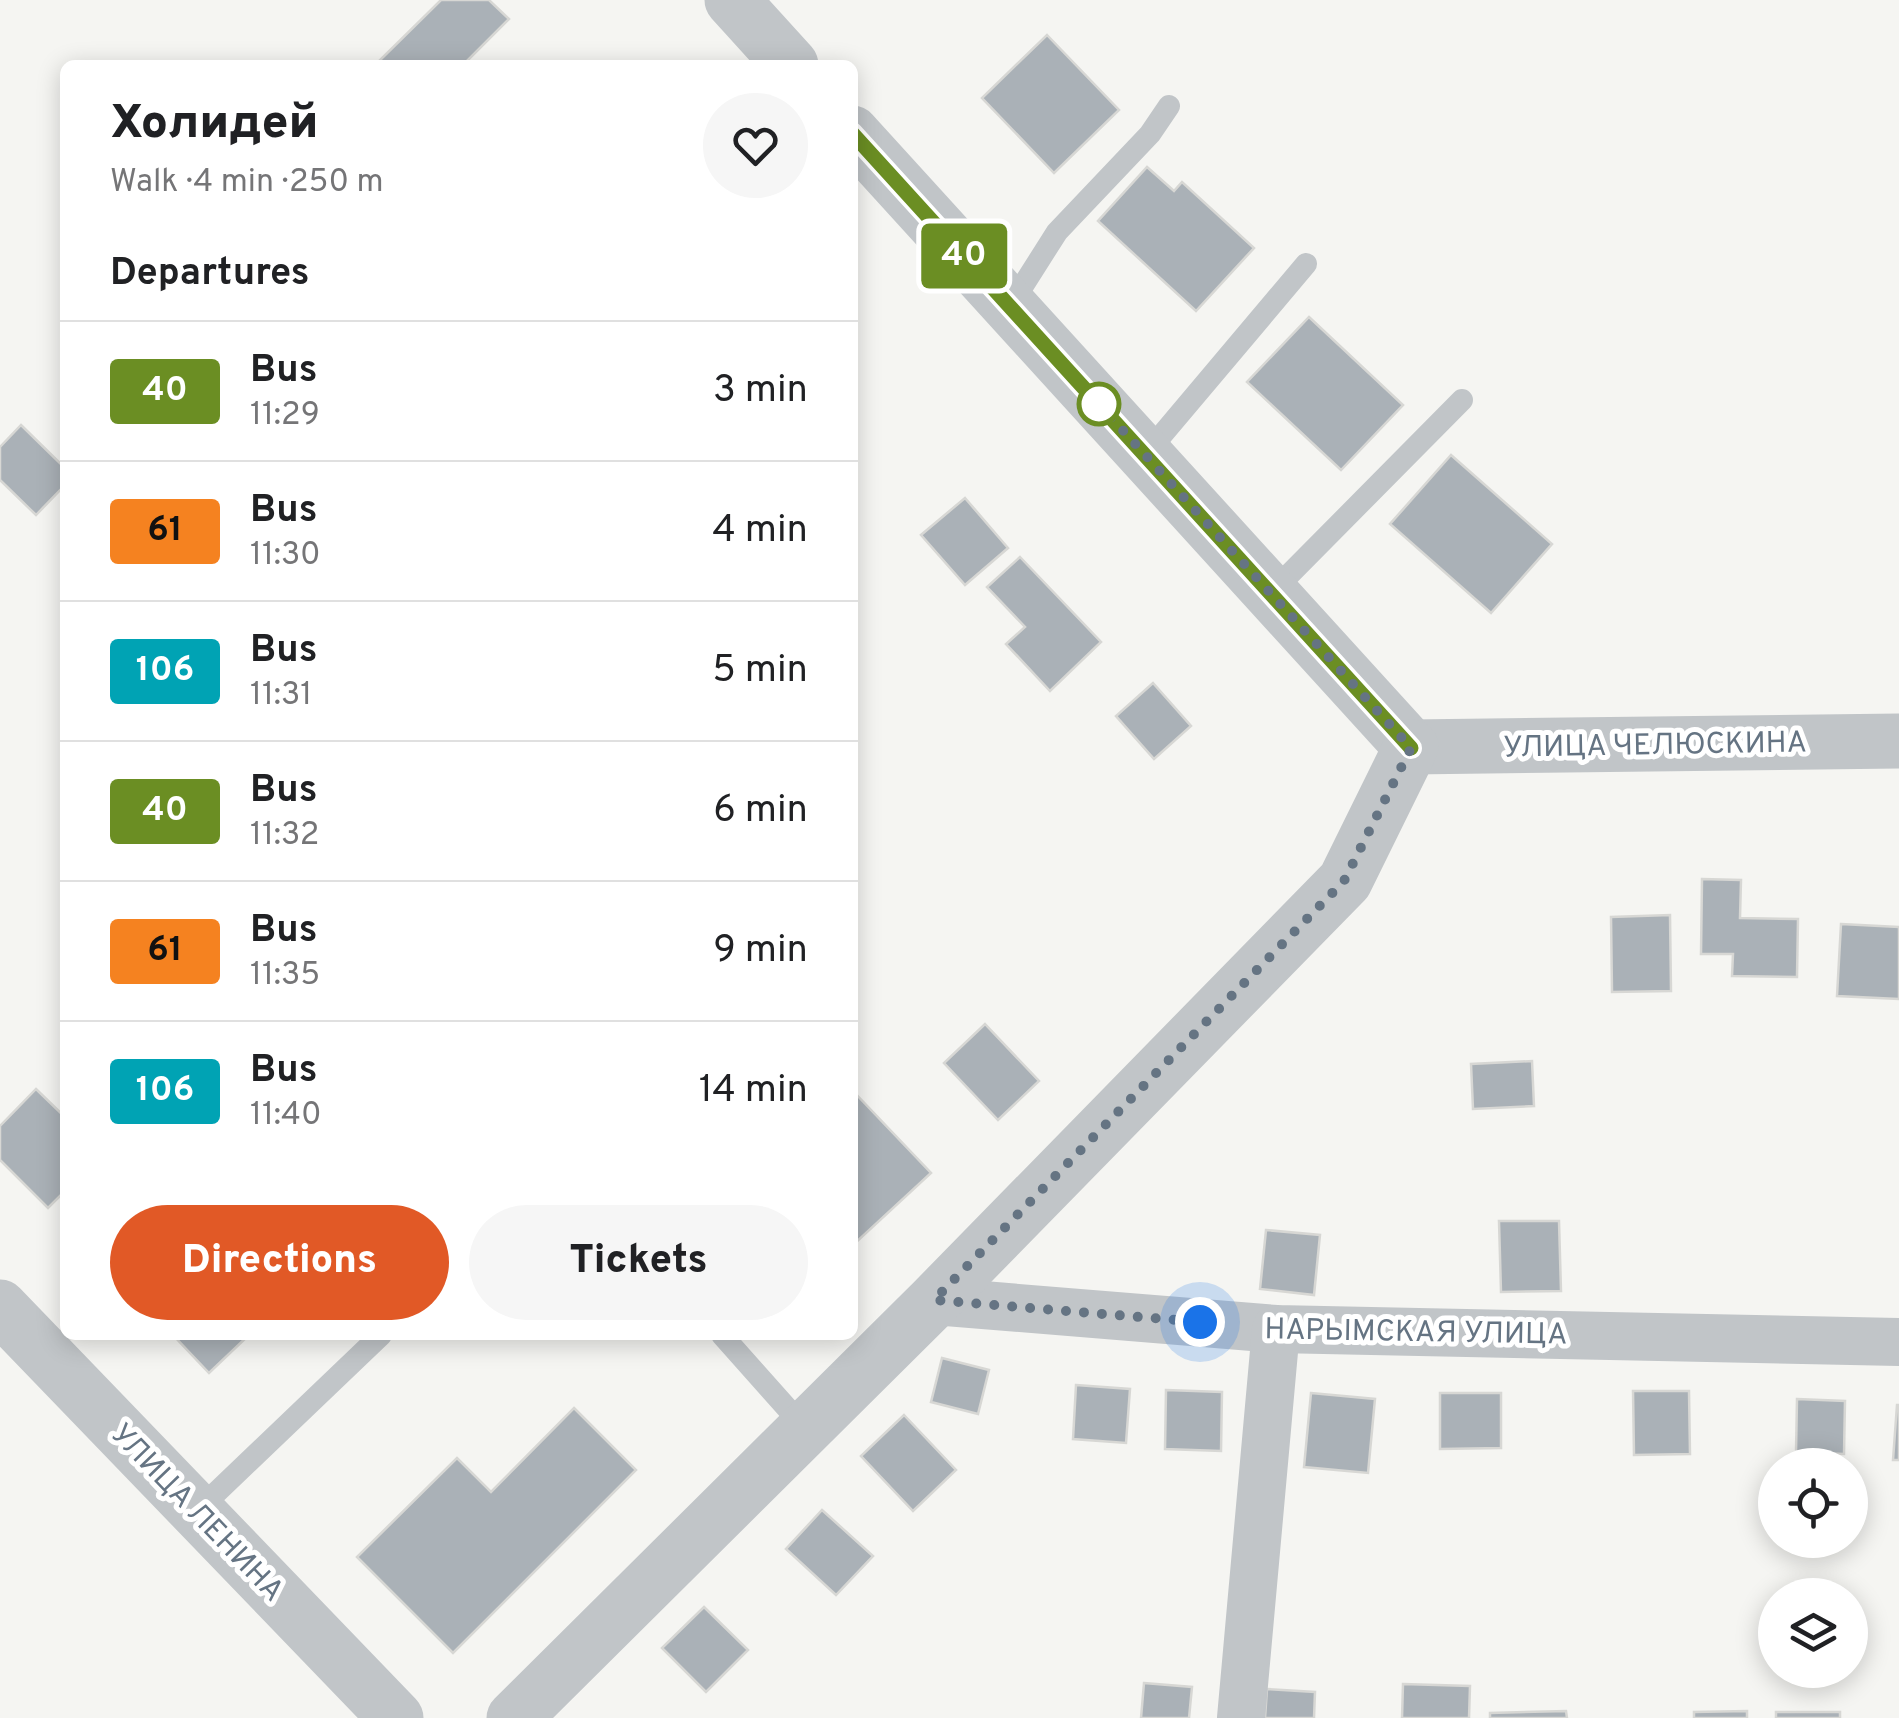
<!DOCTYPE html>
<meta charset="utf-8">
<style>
body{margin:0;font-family:Overpass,sans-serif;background:#f6f6f6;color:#202124;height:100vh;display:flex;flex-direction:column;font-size:38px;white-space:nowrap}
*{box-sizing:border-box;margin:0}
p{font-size:32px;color:#757577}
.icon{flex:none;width:55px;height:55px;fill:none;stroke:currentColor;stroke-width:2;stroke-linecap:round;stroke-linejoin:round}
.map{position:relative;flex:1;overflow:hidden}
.panel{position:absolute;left:60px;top:60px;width:798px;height:1280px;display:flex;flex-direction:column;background:#fff;border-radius:15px;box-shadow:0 5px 25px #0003}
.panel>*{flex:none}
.badge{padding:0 20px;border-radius:8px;font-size:35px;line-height:65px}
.buttons{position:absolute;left:1758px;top:1448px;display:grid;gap:20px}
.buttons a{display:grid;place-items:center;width:110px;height:110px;border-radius:50%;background:#fff;box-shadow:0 5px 25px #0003;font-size:50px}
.you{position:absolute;width:50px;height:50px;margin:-25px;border:8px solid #fff;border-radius:50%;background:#1a73e8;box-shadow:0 0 0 15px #1a73e833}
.map>.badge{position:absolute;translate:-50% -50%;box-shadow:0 0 0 5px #fff}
h2{padding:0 50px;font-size:38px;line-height:90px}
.round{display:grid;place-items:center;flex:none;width:105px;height:105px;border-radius:52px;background:#f6f6f6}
.summary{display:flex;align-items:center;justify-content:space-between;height:170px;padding:0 50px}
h1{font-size:48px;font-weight:800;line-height:75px}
.button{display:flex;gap:20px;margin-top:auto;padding:20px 50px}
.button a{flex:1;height:115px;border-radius:60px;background:#e15926;color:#fff;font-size:40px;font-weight:800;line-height:115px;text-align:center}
.button a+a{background:#f6f6f6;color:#202124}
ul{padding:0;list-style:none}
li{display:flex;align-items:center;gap:30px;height:140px;padding:0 50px;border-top:2px solid #e0e0e0}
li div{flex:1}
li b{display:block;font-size:38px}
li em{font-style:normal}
li .badge{min-width:110px;font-weight:700;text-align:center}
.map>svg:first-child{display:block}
</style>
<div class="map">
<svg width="1899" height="1718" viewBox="0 0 1899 1718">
<rect width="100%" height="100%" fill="#f5f5f2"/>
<g fill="#aab1b7" stroke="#d7d7d4" stroke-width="2.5">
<path d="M 441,0 L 489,0 L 509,19 L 463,65 L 375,65 Z"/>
<path d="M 1047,35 L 1119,110 L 1054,173 L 982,98 Z"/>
<path d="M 1147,167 L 1174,191 L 1182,182 L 1254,248 L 1196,311 L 1098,221 Z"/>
<path d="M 1309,317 L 1403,405 L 1341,470 L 1247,382 Z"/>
<path d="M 21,425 L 65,468 L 65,485 L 36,515 L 0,480 L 0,447 Z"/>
<path d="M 1451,455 L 1552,544 L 1491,613 L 1390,524 Z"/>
<path d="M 965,498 L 1008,548 L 965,585 L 921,535 Z"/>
<path d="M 1020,557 L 1101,642 L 1050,691 L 1006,644 L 1025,627 L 987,587 Z"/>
<path d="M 1153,683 L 1191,726 L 1154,759 L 1116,716 Z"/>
<path d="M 1702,879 L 1741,880 L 1740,918 L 1798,919 L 1797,977 L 1732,976 L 1733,954 L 1701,954 Z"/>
<path d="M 1670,915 L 1671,991 L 1612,992 L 1611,917 Z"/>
<path d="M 1841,924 L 1899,927 L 1899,999 L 1837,996 Z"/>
<path d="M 985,1024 L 1039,1081 L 998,1120 L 944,1063 Z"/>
<path d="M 1532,1061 L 1534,1106 L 1473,1109 L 1471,1064 Z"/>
<path d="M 36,1089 L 65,1117 L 65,1191 L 48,1208 L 0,1160 L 0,1126 Z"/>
<path d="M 852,1090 L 931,1173 L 852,1246 Z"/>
<path d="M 1499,1221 L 1559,1221 L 1561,1291 L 1501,1292 Z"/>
<path d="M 1266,1230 L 1320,1235 L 1314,1295 L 1260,1289 Z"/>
<path d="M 173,1335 L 249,1335 L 209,1373 Z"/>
<path d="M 942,1358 L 989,1370 L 978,1414 L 931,1402 Z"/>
<path d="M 1076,1385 L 1130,1389 L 1126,1443 L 1073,1439 Z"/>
<path d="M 1166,1390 L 1222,1392 L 1221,1451 L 1165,1449 Z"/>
<path d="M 1633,1391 L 1689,1391 L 1690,1454 L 1634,1455 Z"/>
<path d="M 1311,1393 L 1375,1399 L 1368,1473 L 1304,1467 Z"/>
<path d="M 1440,1393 L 1501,1393 L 1501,1448 L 1440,1449 Z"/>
<path d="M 1797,1399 L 1845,1401 L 1844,1454 L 1796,1452 Z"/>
<path d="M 1897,1405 L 1899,1405 L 1899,1460 L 1893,1460 Z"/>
<path d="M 574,1408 L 636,1470 L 453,1653 L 357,1557 L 457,1458 L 491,1492 Z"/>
<path d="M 904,1415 L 956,1470 L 913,1511 L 861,1456 Z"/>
<path d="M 822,1510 L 873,1556 L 836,1595 L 786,1549 Z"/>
<path d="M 704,1607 L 748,1650 L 706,1692 L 662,1648 Z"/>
<path d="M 1144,1683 L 1192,1687 L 1189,1718 L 1141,1718 Z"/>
<path d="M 1403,1684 L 1470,1686 L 1469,1718 L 1402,1718 Z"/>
<path d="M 1267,1689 L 1315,1692 L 1314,1718 L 1265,1718 Z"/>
<path d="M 1566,1711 L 1567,1718 L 1490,1718 L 1490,1713 Z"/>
<path d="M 1747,1711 L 1747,1718 L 1694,1718 L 1694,1712 Z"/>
<rect x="1776" y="1712" width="64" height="6"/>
</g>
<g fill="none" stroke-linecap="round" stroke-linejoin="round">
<g stroke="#c1c5c8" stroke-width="22">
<path d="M 1010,306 L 1057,232 L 1150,134 L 1169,106"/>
<path d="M 1145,455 L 1306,264"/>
<path d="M 1271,593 L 1462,400"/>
<path d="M 722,1335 L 803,1426"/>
<path d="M 197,1511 L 381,1335"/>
</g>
<g stroke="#c1c5c8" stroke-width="48">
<path d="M 934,1301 L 1276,1329 L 1899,1342"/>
<path d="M 1241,1718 L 1276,1329"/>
</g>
<g stroke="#c1c5c8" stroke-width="55">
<path d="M 732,0 L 791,65"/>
<path d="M 852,133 L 1411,747"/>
<path d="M 1411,747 L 1899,741"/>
<path d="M 0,1307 L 396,1718"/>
<path d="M 514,1718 L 934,1301 L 1345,881 L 1411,747"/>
</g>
</g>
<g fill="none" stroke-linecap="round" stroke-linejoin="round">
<defs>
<path id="line" d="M 852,133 L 1411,748"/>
</defs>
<use href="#line" stroke="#fff" stroke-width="22"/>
<use href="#line" stroke="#6b8e23" stroke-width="15"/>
<path stroke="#657483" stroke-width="10" stroke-dasharray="0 18" d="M 1099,404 L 1411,748 L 1344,881 L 934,1300 L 1200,1322"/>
</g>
<circle fill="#fff" stroke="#6b8e23" stroke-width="5" cx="1099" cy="404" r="20"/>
<g text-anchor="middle" stroke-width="10" stroke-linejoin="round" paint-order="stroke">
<g font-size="30" fill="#657483" stroke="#fff">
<text transform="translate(1655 744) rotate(-1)" y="10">УЛИЦА ЧЕЛЮСКИНА</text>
<text transform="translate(1416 1331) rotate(1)" y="10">НАРЫМСКАЯ УЛИЦА</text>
<text transform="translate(198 1512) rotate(46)" y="10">УЛИЦА ЛЕНИНА</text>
</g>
</g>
</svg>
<div class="buttons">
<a><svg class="icon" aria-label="locate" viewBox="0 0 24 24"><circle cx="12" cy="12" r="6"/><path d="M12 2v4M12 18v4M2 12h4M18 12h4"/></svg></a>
<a><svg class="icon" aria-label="layers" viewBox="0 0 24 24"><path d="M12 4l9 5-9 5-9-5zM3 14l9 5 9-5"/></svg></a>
</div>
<div class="you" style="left:1200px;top:1322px"></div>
<b class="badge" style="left:964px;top:256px;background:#6b8e23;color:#fff">40</b>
<section class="panel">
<div class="summary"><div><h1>Холидей</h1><p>Walk · 4 min · 250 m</p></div><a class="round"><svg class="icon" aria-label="heart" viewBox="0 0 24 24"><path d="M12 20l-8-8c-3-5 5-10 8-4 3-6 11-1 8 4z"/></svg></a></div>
<h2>Departures</h2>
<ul>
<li><span class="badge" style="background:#6b8e23;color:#fff">40</span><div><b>Bus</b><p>11:29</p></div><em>3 min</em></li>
<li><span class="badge" style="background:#f58220;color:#111">61</span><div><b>Bus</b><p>11:30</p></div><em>4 min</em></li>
<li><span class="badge" style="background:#00a3b4;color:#fff">106</span><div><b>Bus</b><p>11:31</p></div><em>5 min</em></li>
<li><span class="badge" style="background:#6b8e23;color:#fff">40</span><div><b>Bus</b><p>11:32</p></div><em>6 min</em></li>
<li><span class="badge" style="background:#f58220;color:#111">61</span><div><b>Bus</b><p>11:35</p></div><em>9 min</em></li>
<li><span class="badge" style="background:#00a3b4;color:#fff">106</span><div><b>Bus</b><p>11:40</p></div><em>14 min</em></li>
</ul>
<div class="button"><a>Directions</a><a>Tickets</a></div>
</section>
</div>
